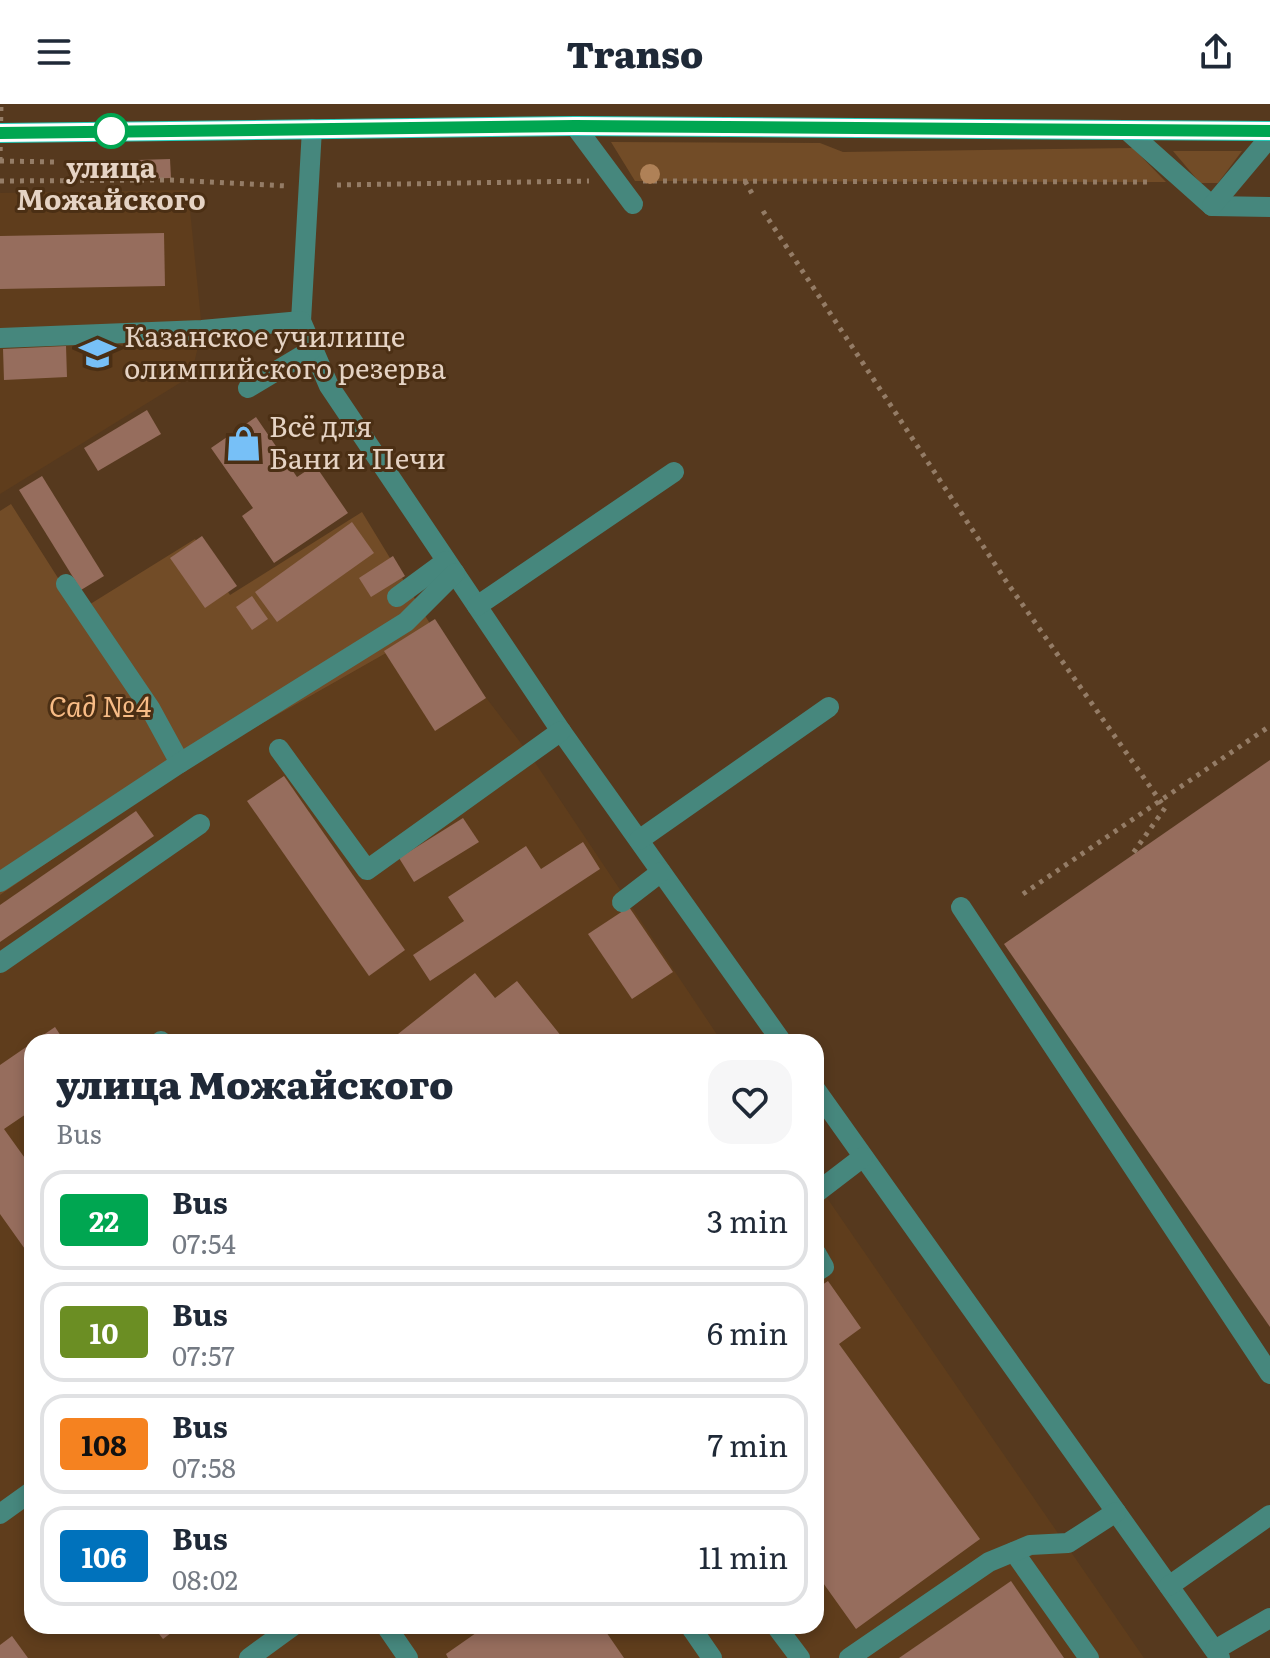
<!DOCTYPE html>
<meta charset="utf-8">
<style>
body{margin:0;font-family:Literata,serif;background:#f6f6f7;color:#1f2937;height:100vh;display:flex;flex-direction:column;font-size:30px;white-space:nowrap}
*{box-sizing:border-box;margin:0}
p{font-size:26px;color:#747a83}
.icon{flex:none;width:44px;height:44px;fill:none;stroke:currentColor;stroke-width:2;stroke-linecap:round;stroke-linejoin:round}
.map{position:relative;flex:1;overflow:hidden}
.sheet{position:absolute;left:24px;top:930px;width:800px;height:600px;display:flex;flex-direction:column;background:#fff;border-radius:24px;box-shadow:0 4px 12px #0003}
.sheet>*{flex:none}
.badge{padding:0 16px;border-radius:6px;font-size:28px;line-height:52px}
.map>.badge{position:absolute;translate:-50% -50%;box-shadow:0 0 0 4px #fff}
.round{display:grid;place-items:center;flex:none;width:84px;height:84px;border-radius:24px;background:#f6f6f7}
.summary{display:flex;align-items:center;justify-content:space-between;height:136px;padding:0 32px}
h1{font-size:38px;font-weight:800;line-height:60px}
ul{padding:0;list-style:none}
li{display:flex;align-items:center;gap:24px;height:100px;margin:0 16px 12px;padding:0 16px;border:4px solid #e0e1e3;border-radius:24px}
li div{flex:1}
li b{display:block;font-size:30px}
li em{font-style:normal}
li .badge{min-width:88px;font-weight:700;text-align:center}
header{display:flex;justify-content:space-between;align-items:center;height:104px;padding:0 32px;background:#fff;font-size:36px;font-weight:800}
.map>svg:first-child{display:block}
</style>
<header><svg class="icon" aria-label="menu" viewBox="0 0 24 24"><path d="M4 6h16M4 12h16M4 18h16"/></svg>Transo<svg class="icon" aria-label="share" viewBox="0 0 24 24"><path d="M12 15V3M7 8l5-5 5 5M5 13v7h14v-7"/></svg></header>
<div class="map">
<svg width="1270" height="1554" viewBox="0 0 1270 1554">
<rect width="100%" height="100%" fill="#56391e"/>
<g fill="#5f3d1c">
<path d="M 188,86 L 202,226 L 191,272 L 0,390 L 0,89 Z"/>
<path d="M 432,523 L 530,651 L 722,938 L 32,938 L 32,1522 L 816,1522 L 816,1078 L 1144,1554 L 0,1554 L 0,791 L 196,657 Z"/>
</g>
<g fill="#724c27">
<path d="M 611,38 L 820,39 L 843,48 L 1133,44 L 1166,78 L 635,77 Z"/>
<path d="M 1173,47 L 1242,47 L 1218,79 L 1200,79 Z"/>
<path d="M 11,400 L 79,507 L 195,435 L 230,491 L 362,408 L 432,523 L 196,657 L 0,791 L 0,407 Z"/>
</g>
<g fill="#966d5d">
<path d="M 170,55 L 171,74 L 137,75 L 137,56 Z"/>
<path d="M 164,129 L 165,182 L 0,185 L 0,132 Z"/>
<path d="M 66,242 L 67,273 L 4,276 L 3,245 Z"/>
<path d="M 147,306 L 161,330 L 98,367 L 84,344 Z"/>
<path d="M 256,313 L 297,373 L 315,361 L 348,409 L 274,459 L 242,412 L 253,404 L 211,344 Z"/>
<path d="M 42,372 L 104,472 L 81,486 L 19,386 Z"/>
<path d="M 352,418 L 374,449 L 277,518 L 255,488 Z"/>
<path d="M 202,432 L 237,482 L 205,504 L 170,454 Z"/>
<path d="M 393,452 L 405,472 L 371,493 L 359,474 Z"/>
<path d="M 252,492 L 268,515 L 252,526 L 236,503 Z"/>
<path d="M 435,515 L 486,594 L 435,627 L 384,547 Z"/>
<path d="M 1270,656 L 1270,1223 L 1004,840 Z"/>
<path d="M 284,672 L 405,846 L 369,872 L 247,697 Z"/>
<path d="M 136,707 L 154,732 L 0,838 L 0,801 Z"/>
<path d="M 463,714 L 479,738 L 414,778 L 399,754 Z"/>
<path d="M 583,738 L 600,765 L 430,877 L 413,851 L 464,817 L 448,793 L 526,742 L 541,765 Z"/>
<path d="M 629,803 L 673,868 L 632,895 L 588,830 Z"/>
<path d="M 475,869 L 495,894 L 517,877 L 566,938 L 404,938 L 398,930 Z"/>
<path d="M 55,923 L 65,938 L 33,938 Z"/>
<path d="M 32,939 L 32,1006 L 4,1025 L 32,1064 L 32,1155 L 0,1110 L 0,961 Z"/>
<path d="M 828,1177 L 861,1224 L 839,1240 L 980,1435 L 856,1525 L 816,1469 L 816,1185 Z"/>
<path d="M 1011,1477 L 1064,1554 L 899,1554 Z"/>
<path d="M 153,1522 L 180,1522 L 163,1535 Z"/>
<path d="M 486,1522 L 602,1522 L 624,1554 L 448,1554 L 446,1550 Z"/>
<path d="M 12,1532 L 28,1554 L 0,1554 L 0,1541 Z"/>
</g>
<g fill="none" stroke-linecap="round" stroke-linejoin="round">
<g stroke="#947c66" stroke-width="5" stroke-dasharray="4 6" stroke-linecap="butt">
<path d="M 0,57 L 55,58"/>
<path d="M 0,77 L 171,76 L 287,82"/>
<path d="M 643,77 L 1149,78"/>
<path d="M 745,77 L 754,93"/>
<path d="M 337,81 L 589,77"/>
<path d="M 763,107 L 1006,477 L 1165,704 L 1131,752"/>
<path d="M 1023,790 L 1270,622"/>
</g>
<g stroke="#46877d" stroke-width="20">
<path d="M 575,22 L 633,100"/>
<path d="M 312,25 L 301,217 L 329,282 L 561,627 L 782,938"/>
<path d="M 1129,28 L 1212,102 L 1270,103"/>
<path d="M 1212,102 L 1270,33"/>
<path d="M 0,234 L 202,226 L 301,217"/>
<path d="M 248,284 L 313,245"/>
<path d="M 66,480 L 150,604 L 180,659"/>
<path d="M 397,493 L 446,457"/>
<path d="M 477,502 L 674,368"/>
<path d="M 279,645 L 367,766 L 561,627"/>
<path d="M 639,736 L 829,603"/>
<path d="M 0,778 L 180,659 L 406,518 L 455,469"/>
<path d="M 622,798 L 661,768"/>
<path d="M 961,803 L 1270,1270"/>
<path d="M 0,859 L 200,720"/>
<path d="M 160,938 L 161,937"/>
<path d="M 816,986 L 1220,1554"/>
<path d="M 816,1089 L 863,1053"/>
<path d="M 816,1149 L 824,1163 L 816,1168"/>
<path d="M 0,1410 L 32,1387"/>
<path d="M 1014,1448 L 1089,1554"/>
<path d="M 1169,1482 L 1270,1411"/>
<path d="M 386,1522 L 408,1554"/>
<path d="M 690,1522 L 712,1554"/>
<path d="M 776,1522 L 800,1554"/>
<path d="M 1215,1546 L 1270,1514"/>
<path d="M 249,1554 L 293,1522"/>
<path d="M 849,1554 L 989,1458 L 1030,1441 L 1068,1439 L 1116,1408"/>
</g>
<path stroke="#24ccb9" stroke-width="20" d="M 0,29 L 575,22 L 1270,27"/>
<path stroke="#947c66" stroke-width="5" stroke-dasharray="4 6" stroke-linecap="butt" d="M 0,57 L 1,0"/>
</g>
<circle fill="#af8157" cx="650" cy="70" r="10"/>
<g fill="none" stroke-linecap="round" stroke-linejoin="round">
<defs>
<path id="line" d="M 0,29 L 575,22 L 1270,27"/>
</defs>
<use href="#line" stroke="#fff" stroke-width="18"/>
<use href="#line" stroke="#00a651" stroke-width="12"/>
</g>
<defs>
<symbol id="university-bare" viewBox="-9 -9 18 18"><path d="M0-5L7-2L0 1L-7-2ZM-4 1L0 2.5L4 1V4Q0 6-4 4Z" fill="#77c0f7" stroke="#4b2f14" stroke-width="2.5" paint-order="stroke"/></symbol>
<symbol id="shop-bare" viewBox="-9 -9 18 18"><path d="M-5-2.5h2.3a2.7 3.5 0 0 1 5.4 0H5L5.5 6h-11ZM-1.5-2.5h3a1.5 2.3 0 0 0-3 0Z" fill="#77c0f7" stroke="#4b2f14" stroke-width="2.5" paint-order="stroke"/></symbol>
</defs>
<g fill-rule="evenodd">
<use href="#university-bare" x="72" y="224" width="51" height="51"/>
<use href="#shop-bare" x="218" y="314" width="51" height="51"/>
</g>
<circle fill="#fff" stroke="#00a651" stroke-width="4" cx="111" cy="27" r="16"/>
<g text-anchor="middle" stroke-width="6" stroke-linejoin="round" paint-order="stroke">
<g font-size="28" font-weight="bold" fill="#e5d3c4" stroke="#4b2f14">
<text x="111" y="74">улица<tspan x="111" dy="32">Можайского</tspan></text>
</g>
<g font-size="28" fill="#e5d3c4" stroke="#4b2f14" text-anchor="start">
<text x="124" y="243">Казанское училище<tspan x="124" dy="32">олимпийского резерва</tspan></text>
<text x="269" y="333">Всё для<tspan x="269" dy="32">Бани и Печи</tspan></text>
</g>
<g font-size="28" font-style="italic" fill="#f8bc86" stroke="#4b2f14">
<text x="100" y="613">Сад №4</text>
</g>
</g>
</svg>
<section class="sheet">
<div class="summary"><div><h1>улица Можайского</h1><p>Bus</p></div><a class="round"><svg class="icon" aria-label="heart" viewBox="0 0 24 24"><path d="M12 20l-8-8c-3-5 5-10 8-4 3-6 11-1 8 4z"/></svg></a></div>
<ul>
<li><span class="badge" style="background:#00a651;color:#fff">22</span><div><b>Bus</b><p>07:54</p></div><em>3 min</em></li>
<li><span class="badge" style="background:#6b8e23;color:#fff">10</span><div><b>Bus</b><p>07:57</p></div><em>6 min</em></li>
<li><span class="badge" style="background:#f58220;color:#111">108</span><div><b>Bus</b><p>07:58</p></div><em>7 min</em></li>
<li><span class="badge" style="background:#0072bc;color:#fff">106</span><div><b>Bus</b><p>08:02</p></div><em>11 min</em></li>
</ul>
</section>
</div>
